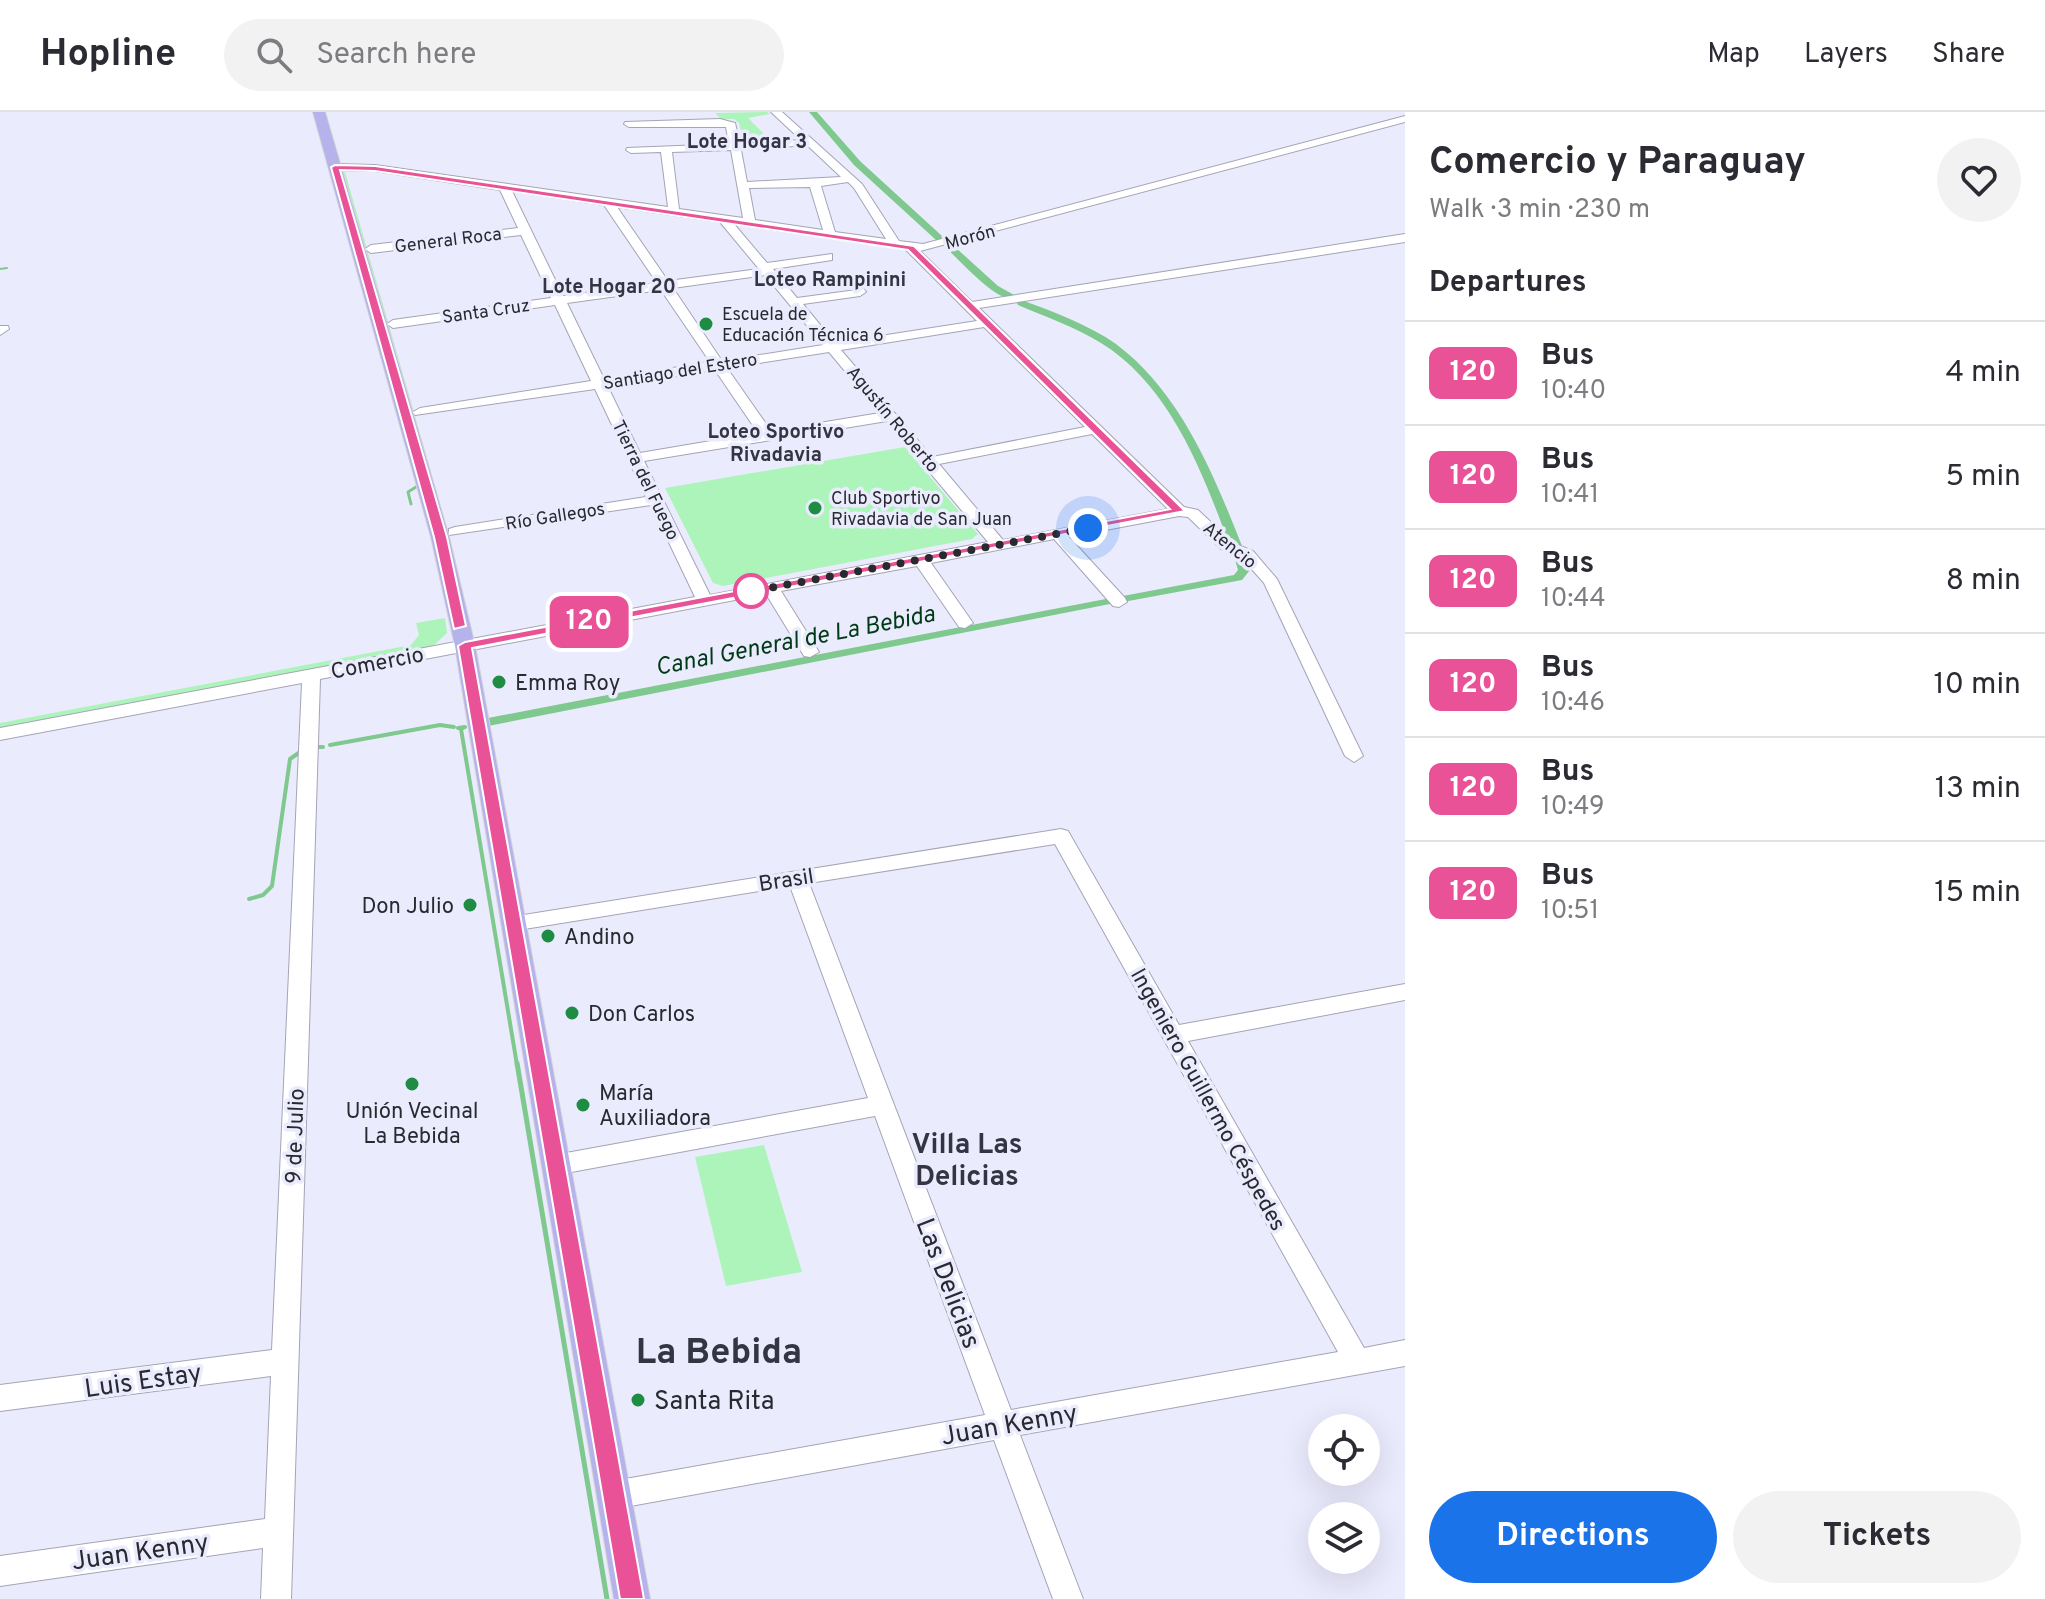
<!DOCTYPE html>
<meta charset="utf-8">
<style>
body{margin:0;font-family:Overpass,sans-serif;background:#f2f2f3;color:#2b2b33;height:100vh;display:flex;flex-direction:column;font-size:30px;white-space:nowrap}
*{box-sizing:border-box;margin:0}
p{font-size:26px;color:#7c7c81}
.icon{flex:none;width:44px;height:44px;fill:none;stroke:currentColor;stroke-width:2;stroke-linecap:round;stroke-linejoin:round}
.map{position:relative;flex:1;overflow:hidden}
.details{display:flex;flex-direction:column;background:#fff;width:640px}
.details>*{flex:none}
.badge{padding:0 16px;border-radius:12px;font-size:28px;line-height:52px}
.fabs{position:absolute;left:1308px;top:1302px;display:grid;gap:16px}
.fabs a{display:grid;place-items:center;width:72px;height:72px;border-radius:50%;background:#fff;box-shadow:0 8px 32px #0002;font-size:40px}
.you{position:absolute;width:40px;height:40px;margin:-20px;border:6px solid #fff;border-radius:50%;background:#1a73e8;box-shadow:0 0 0 12px #1a73e833}
.map>.badge{position:absolute;translate:-50% -50%;box-shadow:0 0 0 4px #fff}
h2{padding:0 24px;font-size:30px;line-height:72px}
.round{display:grid;place-items:center;flex:none;width:84px;height:84px;border-radius:42px;background:#f2f2f3}
.head{display:flex;align-items:center;justify-content:space-between;height:136px;padding:0 24px}
h1{font-size:38px;font-weight:700;line-height:60px}
.primary-button{display:flex;gap:16px;margin-top:auto;padding:16px 24px}
.primary-button a{flex:1;height:92px;border-radius:48px;background:#1a73e8;color:#fff;font-size:32px;font-weight:700;line-height:92px;text-align:center}
.primary-button a+a{background:#f2f2f3;color:#2b2b33}
ul{padding:0;list-style:none}
li{display:flex;align-items:center;gap:24px;height:104px;padding:0 24px;border-top:2px solid #e1e1e2}
li div{flex:1}
li b{display:block;font-size:30px}
li em{font-style:normal}
li .badge{min-width:88px;font-weight:700;text-align:center}
header{display:flex;align-items:center;gap:48px;box-sizing:border-box;height:112px;padding:0 40px;background:#fff;border-bottom:2px solid #e1e1e2}
header strong{font-size:38px}
nav{display:flex;gap:44px;margin-inline-start:auto;font-size:28px}
.search{width:560px;height:72px;background:#f2f2f3;display:flex;align-items:center;gap:20px;box-sizing:border-box;padding:0 28px;border-radius:44px;color:#7c7c81;font-size:30px}
main{display:flex;flex:1;min-height:0}
.map>svg:first-child{display:block}
</style>
<header>
<strong>Hopline</strong>
<div class="search"><svg class="icon" aria-label="search" viewBox="0 0 24 24"><circle cx="10" cy="10" r="6"/><path d="M15 15l6 6"/></svg>Search here</div>
<nav><a>Map</a><a>Layers</a><a>Share</a></nav>
</header>
<main>
<div class="map">
<svg width="1405" height="1487" viewBox="0 0 1405 1487">
<rect width="100%" height="100%" fill="#ebebfe"/>
<g fill="#adf4ba">
<path d="M 767,0 L 770,2 L 748,6 L 773,31 L 744,30 L 739,11 L 734,7 L 721,7 L 715,1 Z"/>
<path d="M 342,60 L 345,60 L 437,381 L 434,381 Z"/>
<path d="M 905,335 L 978,422 L 972,427 L 723,474 L 713,471 L 665,376 Z"/>
<path d="M 445,506 L 447,521 L 433,534 L 0,616 L 0,611 L 411,533 L 419,523 L 416,511 Z"/>
<path d="M 764,1033 L 802,1160 L 726,1174 L 695,1045 Z"/>
</g>
<g fill="none" stroke-linecap="round" stroke-linejoin="round">
<path stroke="#7fc98e" stroke-width="2" d="M 0,157 L 7,156"/>
<path stroke="#7fc98e" stroke-width="3" d="M 411,392 L 408,380 L 416,375"/>
<g stroke="#7fc98e" stroke-width="4">
<path d="M 458,616 L 465,615 L 461,617 L 517,953"/>
<path d="M 330,633 L 440,613 L 454,615"/>
<path d="M 319,635 L 323,635"/>
<path d="M 249,787 L 263,783 L 272,774 L 290,647 L 300,640"/>
</g>
<path stroke="#7fc98e" stroke-width="5" d="M 517,951 L 607,1487"/>
<g fill="#7fc98e" fill-rule="evenodd">
<path d="M 809,0 L 817,0 L 860,49 L 942,124 L 942,128 L 936,128 L 854,53 Z"/>
<path d="M 949,135 L 955,135 L 998,174 L 1016,184 L 1016,188 C 994,188 965,153 949,139 Z"/>
<path d="M 1021,188 C 1052,199 1089,213 1116,232 C 1181,281 1213,361 1242,434 L 1240,436 L 1236,437 L 1230,434 C 1203,362 1171,274 1101,231 C 1075,215 1046,205 1018,193 L 1017,191 Z"/>
<path d="M 1239,438 L 1245,441 L 1250,458 L 1242,468 L 1123,490 L 1117,487 L 1123,484 L 1234,463 L 1238,458 L 1233,441 Z"/>
<path d="M 1111,486 L 1117,489 L 1115,491 L 488,614 L 482,610 L 488,606 Z"/>
</g>
<defs>
<g id="minor">
<path d="M 771,0 L 782,0 L 862,72 L 899,129 L 923,132 L 1405,4 L 1405,10 L 920,139 L 972,190 L 1405,122 L 1405,130 L 979,196 L 1184,395 L 1198,398 L 1233,431 L 1253,439 L 1277,467 L 1363,644 L 1354,650 L 1345,644 L 1264,471 L 1241,445 L 1221,437 L 1188,405 L 1179,404 L 1069,425 L 1125,486 L 1127,490 L 1119,495 L 1113,494 L 1054,427 L 931,451 L 973,511 L 965,516 L 959,515 L 917,454 L 781,479 L 819,540 L 810,545 L 804,544 L 766,482 L 320,567 L 291,1487 L 261,1487 L 263,1436 L 0,1474 L 0,1444 L 265,1407 L 271,1264 L 0,1299 L 0,1273 L 272,1238 L 302,571 L 0,628 L 0,616 L 695,485 L 651,393 L 449,423 L 449,417 L 455,415 L 646,385 L 595,277 L 415,303 L 413,300 L 420,296 L 591,269 L 555,193 L 393,216 L 387,212 L 393,208 L 551,186 L 521,123 L 371,141 L 365,137 L 371,133 L 518,116 L 500,78 L 375,59 L 335,58 L 330,55 L 335,52 L 375,53 L 668,95 L 661,40 L 631,41 L 626,38 L 627,36 L 729,32 L 726,15 L 629,15 L 624,12 L 625,10 L 720,7 L 735,11 L 740,32 L 801,28 ZM 807,33 L 841,65 L 747,70 L 741,38 ZM 731,38 L 743,106 L 679,97 L 672,40 ZM 848,70 L 854,76 L 886,127 L 835,120 L 821,74 ZM 810,75 L 823,118 L 755,108 L 749,76 ZM 512,79 L 604,93 L 657,171 L 563,184 ZM 617,95 L 720,110 L 759,157 L 668,169 ZM 734,112 L 905,137 L 977,209 L 835,231 L 803,192 L 860,184 L 866,180 L 864,177 L 797,186 L 773,157 L 832,148 L 832,142 L 767,151 ZM 765,163 L 823,233 L 722,249 L 673,176 ZM 661,178 L 710,250 L 604,267 L 567,191 ZM 984,215 L 1085,315 L 932,345 L 841,238 ZM 829,240 L 880,301 L 771,319 L 727,256 ZM 715,258 L 758,321 L 640,341 L 608,275 ZM 887,309 L 988,430 L 710,483 L 644,349 ZM 1092,322 L 1168,397 L 1003,428 L 939,352 Z"/>
<path d="M 0,214 L 8,214 L 9,217 L 0,223 Z"/>
<path d="M 1061,717 L 1068,719 L 1179,913 L 1405,872 L 1405,888 L 1188,929 L 1364,1236 L 1405,1228 L 1405,1254 L 1020,1323 L 1083,1487 L 1053,1487 L 994,1328 L 614,1397 L 604,1393 L 600,1383 L 604,1373 L 614,1369 L 985,1303 L 875,1004 L 555,1063 L 546,1060 L 543,1053 L 546,1046 L 555,1043 L 868,986 L 790,774 L 512,819 L 505,816 L 502,811 L 505,806 ZM 1055,732 L 1338,1240 L 1011,1298 L 809,771 Z"/>
</g>
<path id="major" d="M 313,0 L 325,0 L 449,425 L 475,534 L 650,1487 L 614,1487 L 455,534 L 431,425 Z"/>
</defs>
<use href="#minor" stroke="#a4a4b6" stroke-width="2"/>
<use href="#major" stroke="#d4d4d6" stroke-width="2"/>
<use href="#minor" fill="#fff" fill-rule="evenodd"/>
<use href="#major" fill="#b6b2eb" fill-rule="evenodd"/>
</g>
<path fill="#e95297" stroke="#fff" stroke-width="2" d="M 335,53 L 375,54 L 914,134 L 1185,399 L 472,536 L 644,1487 L 620,1487 L 458,534 L 465,530 L 1170,397 L 908,138 L 375,59 L 340,58 L 447,425 L 466,514 L 454,517 L 434,425 L 331,55 Z"/>
<g fill="none" stroke-linecap="round" stroke-linejoin="round">
<path stroke="#292930" stroke-width="8" stroke-dasharray="0 14.4" d="M 751,479 L 748,480 L 1088,416"/>
</g>
<g fill="#1f8c44" stroke="#ebebfe" stroke-width="3">
<circle cx="706" cy="212" r="8"/>
<circle cx="815" cy="396" r="8"/>
<circle cx="499" cy="570" r="8"/>
<circle cx="470" cy="793" r="8"/>
<circle cx="548" cy="824" r="8"/>
<circle cx="572" cy="901" r="8"/>
<circle cx="412" cy="972" r="8"/>
<circle cx="583" cy="993" r="8"/>
<circle cx="638" cy="1288" r="8"/>
</g>
<circle fill="#fff" stroke="#e95297" stroke-width="4" cx="751" cy="479" r="16"/>
<g text-anchor="middle" stroke-width="7" stroke-linejoin="round" paint-order="stroke">
<g font-size="18" fill="#292930" stroke="#ebebfe">
<text transform="translate(970 125) rotate(-15)" y="6">Morón</text>
<text transform="translate(448 128) rotate(-7)" y="6">General Roca</text>
<text transform="translate(486 199) rotate(-8)" y="6">Santa Cruz</text>
<text transform="translate(680 259) rotate(-9)" y="6">Santiago del Estero</text>
<text transform="translate(893 307) rotate(50)" y="6">Agustín Roberto</text>
<text transform="translate(646 368) rotate(64)" y="6">Tierra del Fuego</text>
<text transform="translate(555 404) rotate(-9)" y="6">Río Gallegos</text>
<text transform="translate(1230 433) rotate(39)" y="6">Atencio</text>
</g>
<g font-size="18" fill="#292930" stroke="#ebebfe" text-anchor="start">
<text x="722" y="208">Escuela de<tspan x="722" dy="21">Educación Técnica 6</tspan></text>
<text x="831" y="392">Club Sportivo<tspan x="831" dy="21">Rivadavia de San Juan</tspan></text>
</g>
<g font-size="20" font-weight="bold" fill="#343442" stroke="#ebebfe">
<text x="747" y="36">Lote Hogar 3</text>
<text x="830" y="174">Loteo Rampinini</text>
<text x="609" y="181">Lote Hogar 20</text>
<text x="776" y="326">Loteo Sportivo<tspan x="776" dy="23">Rivadavia</tspan></text>
</g>
<g font-size="22" fill="#292930" stroke="#ebebfe">
<text transform="translate(377 550) rotate(-11)" y="8">Comercio</text>
<text transform="translate(786 767) rotate(-9)" y="8">Brasil</text>
<text transform="translate(1209 987) rotate(61)" y="8">Ingeniero Guillermo Céspedes</text>
<text transform="translate(294 1024) rotate(-88)" y="8">9 de Julio</text>
</g>
<g font-size="22" fill="#292930" stroke="#ebebfe" text-anchor="start">
<text x="515" y="578">Emma Roy</text>
<text x="454" y="801" text-anchor="end">Don Julio</text>
<text x="564" y="832">Andino</text>
<text x="588" y="909">Don Carlos</text>
<text x="599" y="988">María<tspan x="599" dy="25">Auxiliadora</tspan></text>
<text x="412" y="1006" text-anchor="middle">Unión Vecinal<tspan x="412" dy="25">La Bebida</tspan></text>
</g>
<g font-size="24" font-style="italic" fill="#003a15" stroke="#ebebfe">
<text transform="translate(795 528) rotate(-11)" y="8">Canal General de La Bebida</text>
</g>
<g font-size="26" fill="#292930" stroke="#ebebfe">
<text transform="translate(949 1171) rotate(69)" y="9">Las Delicias</text>
<text transform="translate(143 1268) rotate(-8)" y="9">Luis Estay</text>
<text transform="translate(1009 1312) rotate(-10)" y="9">Juan Kenny</text>
<text transform="translate(140 1439) rotate(-8)" y="9">Juan Kenny</text>
</g>
<g font-size="26" fill="#292930" stroke="#ebebfe" text-anchor="start">
<text x="654" y="1297">Santa Rita</text>
</g>
<g font-size="28" font-weight="bold" fill="#343442" stroke="#ebebfe">
<text x="967" y="1041">Villa Las<tspan x="967" dy="32">Delicias</tspan></text>
</g>
<g font-size="36" font-weight="bold" fill="#343442" stroke="#ebebfe">
<text x="719" y="1251">La Bebida</text>
</g>
</g>
</svg>
<div class="fabs">
<a><svg class="icon" aria-label="locate" viewBox="0 0 24 24"><circle cx="12" cy="12" r="6"/><path d="M12 2v4M12 18v4M2 12h4M18 12h4"/></svg></a>
<a><svg class="icon" aria-label="layers" viewBox="0 0 24 24"><path d="M12 4l9 5-9 5-9-5zM3 14l9 5 9-5"/></svg></a>
</div>
<div class="you" style="left:1088px;top:416px"></div>
<b class="badge" style="left:589px;top:510px;background:#e95297;color:#fff">120</b>
</div>
<section class="details">
<div class="head"><div><h1>Comercio y Paraguay</h1><p>Walk · 3 min · 230 m</p></div><a class="round"><svg class="icon" aria-label="heart" viewBox="0 0 24 24"><path d="M12 20l-8-8c-3-5 5-10 8-4 3-6 11-1 8 4z"/></svg></a></div>
<h2>Departures</h2>
<ul>
<li><span class="badge" style="background:#e95297;color:#fff">120</span><div><b>Bus</b><p>10:40</p></div><em>4 min</em></li>
<li><span class="badge" style="background:#e95297;color:#fff">120</span><div><b>Bus</b><p>10:41</p></div><em>5 min</em></li>
<li><span class="badge" style="background:#e95297;color:#fff">120</span><div><b>Bus</b><p>10:44</p></div><em>8 min</em></li>
<li><span class="badge" style="background:#e95297;color:#fff">120</span><div><b>Bus</b><p>10:46</p></div><em>10 min</em></li>
<li><span class="badge" style="background:#e95297;color:#fff">120</span><div><b>Bus</b><p>10:49</p></div><em>13 min</em></li>
<li><span class="badge" style="background:#e95297;color:#fff">120</span><div><b>Bus</b><p>10:51</p></div><em>15 min</em></li>
</ul>
<div class="primary-button"><a>Directions</a><a>Tickets</a></div>
</section>
</main>
